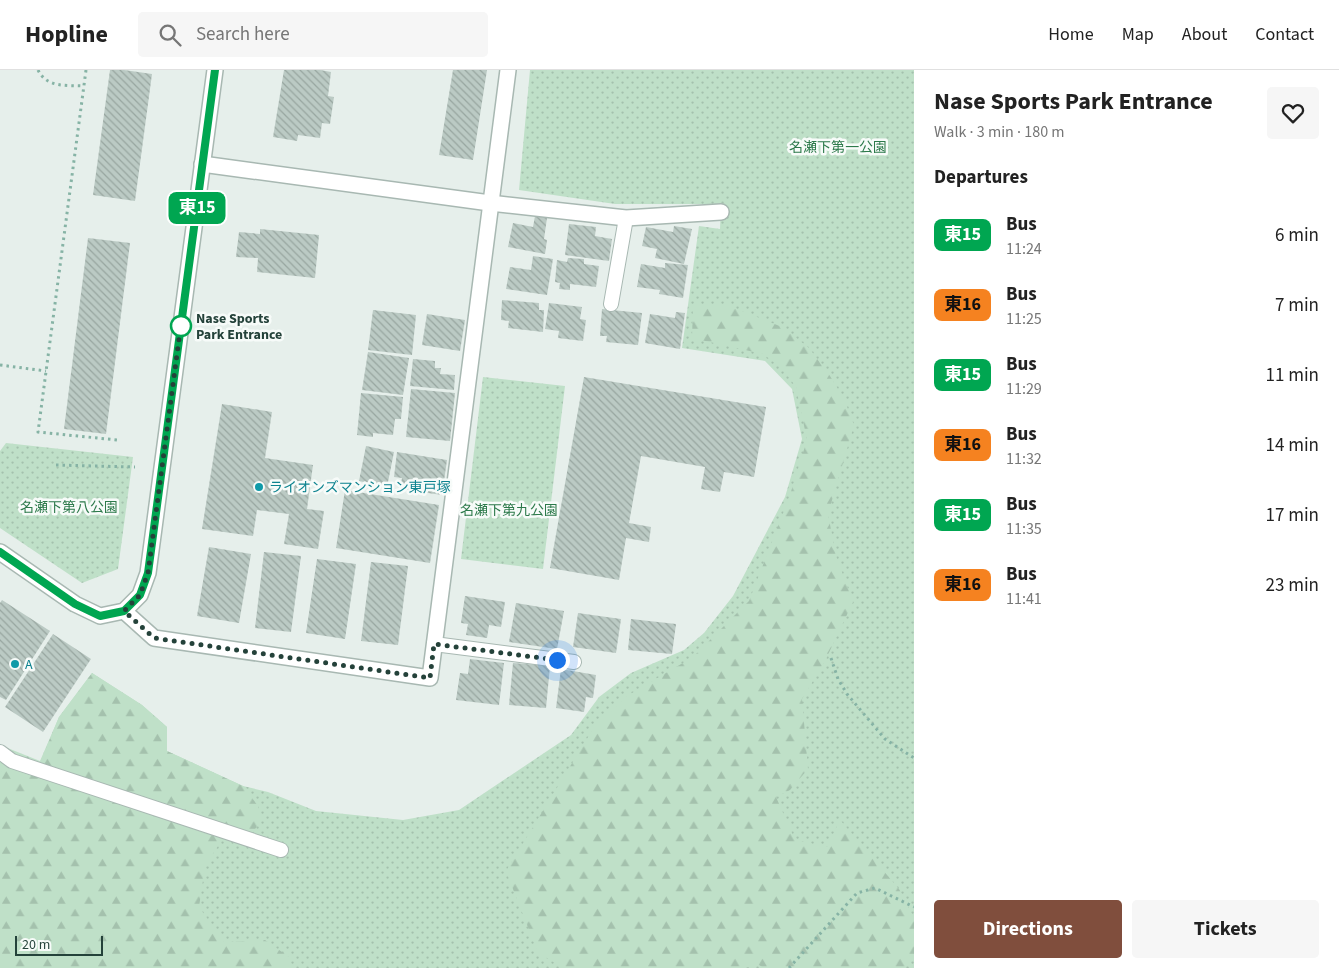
<!DOCTYPE html>
<meta charset="utf-8">
<style>
body{margin:0;font-family:"Source Sans 3","Noto Sans JP",sans-serif;background:#f6f6f6;color:#222;height:100vh;display:flex;flex-direction:column;font-size:19px;white-space:nowrap}
*{box-sizing:border-box;margin:0}
p{font-size:16px;color:#767676}
.icon{flex:none;width:28px;height:28px;fill:none;stroke:currentColor;stroke-width:2;stroke-linecap:round;stroke-linejoin:round}
.map{position:relative;flex:1;overflow:hidden}
.details{display:flex;flex-direction:column;background:#fff;width:425px}
.details>*{flex:none}
.badge{padding:0 10px;border-radius:8px;font-size:18px;line-height:32px}
.scale{position:absolute;left:15px;bottom:12px;width:88px;box-sizing:border-box;padding-left:5px;border:2px solid #24423a;border-top:0;font-size:14px;line-height:18px;white-space:nowrap;color:#24423a;-webkit-text-stroke:4px #f7fbf9;paint-order:stroke}
.you{position:absolute;width:25px;height:25px;margin:-12px;border:4px solid #fff;border-radius:50%;background:#1a73e8;box-shadow:0 0 0 8px #1a73e833}
.map>.badge{position:absolute;translate:-50% -50%;box-shadow:0 0 0 2px #fff}
h2{padding:0 20px;font-size:19px;line-height:45px}
.round{display:grid;place-items:center;flex:none;width:52px;height:52px;border-radius:5px;background:#f6f6f6}
.overview{display:flex;align-items:center;justify-content:space-between;height:85px;padding:0 20px}
h1{font-size:24px;font-weight:700;line-height:38px}
.button{display:flex;gap:10px;margin-top:auto;padding:10px 20px}
.button a{flex:1;height:58px;border-radius:5px;background:#804e3d;color:#fff;font-size:20px;font-weight:700;line-height:58px;text-align:center}
.button a+a{background:#f6f6f6;color:#222}
ul{padding:0;list-style:none}
li{display:flex;align-items:center;gap:15px;height:70px;padding:0 20px}
li div{flex:1}
li b{display:block;font-size:19px}
li em{font-style:normal}
li .badge{min-width:55px;font-weight:700;text-align:center}
header{display:flex;align-items:center;gap:30px;box-sizing:border-box;height:70px;padding:0 25px;background:#fff;border-bottom:1px solid #e0e0e0}
header strong{font-size:24px}
nav{display:flex;gap:28px;margin-inline-start:auto;font-size:18px}
.search{width:350px;height:45px;background:#f6f6f6;display:flex;align-items:center;gap:12px;box-sizing:border-box;padding:0 18px;border-radius:5px;color:#767676;font-size:19px}
main{display:flex;flex:1;min-height:0}
.map>svg:first-child{display:block}
</style>
<header>
<strong>Hopline</strong>
<div class="search"><svg class="icon" aria-label="search" viewBox="0 0 24 24"><circle cx="10" cy="10" r="6"/><path d="M15 15l6 6"/></svg>Search here</div>
<nav><a>Home</a><a>Map</a><a>About</a><a>Contact</a></nav>
</header>
<main>
<div class="map">
<svg width="914" height="898" viewBox="0 0 914 898">
<defs>
<pattern id="green-dots" width="8" height="8" patternUnits="userSpaceOnUse" patternTransform="scale(1.25)"><rect width="8" height="8" fill="#bfe0c8"/><path d="M2 2h.1M6 6h.1" fill="none" stroke="#a4c1ad" stroke-width="1.8" stroke-linecap="round"/></pattern>
<pattern id="forest-firs" width="22" height="20" patternUnits="userSpaceOnUse" patternTransform="scale(1.25)"><rect width="22" height="20" fill="#bfe0c8"/><path d="M5 1l3.5 6h-7zM16 11l3.5 6h-7z" fill="#a4c1ad"/></pattern>
<pattern id="building-back-hatch" width="6" height="6" patternUnits="userSpaceOnUse" patternTransform="scale(1.25)"><rect width="6" height="6" fill="#bbcac4"/><path d="M-1 5l2 2M0 0l6 6M5-1l2 2" fill="none" stroke="#98a6a0"/></pattern>
</defs>
<rect width="100%" height="100%" fill="#e6efeb"/>
<g fill="url(#green-dots)">
<path d="M 530,0 L 914,0 L 914,898 L 0,898 L 0,675 L 40,691 L 59,647 L 92,603 L 142,635 L 167,657 L 167,681 L 243,716 L 268,722 L 316,741 L 403,750 L 459,740 L 571,665 L 599,627 L 631,603 L 684,580 L 704,563 L 733,526 L 785,427 L 802,369 L 792,319 L 765,291 L 682,278 L 699,156 L 720,159 L 721,134 L 615,134 L 519,120 Z"/>
<path d="M 483,307 L 565,316 L 543,499 L 461,489 Z"/>
<path d="M 6,373 L 133,387 L 118,499 L 82,513 L 0,458 L 0,381 Z"/>
</g>
<g fill="url(#forest-firs)">
<path d="M 724,234 L 782,257 L 809,278 L 830,306 L 844,329 L 854,355 L 828,444 L 836,486 L 853,532 L 825,591 L 802,629 L 808,699 L 790,720 L 776,727 L 795,770 L 827,777 L 840,750 L 899,819 L 914,848 L 914,885 L 904,898 L 764,898 L 759,895 L 744,898 L 564,898 L 538,883 L 506,801 L 593,659 L 627,626 L 693,587 L 749,531 L 789,428 L 807,370 L 796,317 L 783,299 L 763,284 L 692,268 L 693,235 Z"/>
<path d="M 92,603 L 142,635 L 167,657 L 167,681 L 243,716 L 258,736 L 261,750 L 250,767 L 227,762 L 205,796 L 199,837 L 224,872 L 265,870 L 289,887 L 290,898 L 0,898 L 0,703 L 5,697 L 21,698 L 39,695 L 59,647 Z"/>
</g>
<g fill="url(#building-back-hatch)">
<path d="M 110,0 L 124,0 L 152,4 L 135,131 L 93,125 Z"/>
<path d="M 284,0 L 320,0 L 331,2 L 328,26 L 334,27 L 330,54 L 322,53 L 320,68 L 298,65 L 297,71 L 273,67 Z"/>
<path d="M 453,0 L 487,0 L 473,90 L 439,85 Z"/>
<path d="M 535,146 L 547,148 L 544,169 L 547,170 L 545,184 L 508,177 L 513,153 L 533,157 Z"/>
<path d="M 569,154 L 596,157 L 595,166 L 612,169 L 609,191 L 565,185 Z"/>
<path d="M 674,156 L 692,159 L 684,194 L 655,188 L 657,179 L 642,176 L 646,157 L 673,162 Z"/>
<path d="M 260,159 L 319,165 L 315,208 L 257,202 L 258,188 L 236,187 L 239,162 L 260,164 Z"/>
<path d="M 88,168 L 130,173 L 106,364 L 64,359 Z"/>
<path d="M 533,186 L 553,189 L 547,225 L 506,219 L 510,197 L 531,200 Z"/>
<path d="M 568,188 L 584,189 L 584,194 L 599,196 L 596,217 L 570,214 L 570,220 L 559,219 L 560,213 L 555,212 L 557,190 L 567,192 Z"/>
<path d="M 665,193 L 688,195 L 683,228 L 659,224 L 660,220 L 637,217 L 641,194 L 665,198 Z"/>
<path d="M 502,230 L 539,233 L 539,240 L 544,240 L 543,262 L 508,258 L 509,251 L 501,250 Z"/>
<path d="M 549,233 L 582,237 L 580,249 L 586,250 L 583,271 L 558,268 L 559,261 L 545,259 Z"/>
<path d="M 602,239 L 642,243 L 638,275 L 606,272 L 607,266 L 600,266 Z"/>
<path d="M 373,240 L 416,245 L 412,285 L 368,280 Z"/>
<path d="M 676,242 L 685,243 L 680,279 L 645,273 L 650,244 L 675,248 Z"/>
<path d="M 427,244 L 465,250 L 460,281 L 422,275 Z"/>
<path d="M 368,282 L 409,288 L 403,325 L 362,320 Z"/>
<path d="M 413,289 L 435,291 L 435,298 L 441,298 L 440,304 L 455,305 L 454,320 L 410,316 Z"/>
<path d="M 584,307 L 766,337 L 754,407 L 724,402 L 720,422 L 701,419 L 705,397 L 641,386 L 629,453 L 651,457 L 649,472 L 626,468 L 619,510 L 550,498 Z"/>
<path d="M 411,319 L 455,323 L 450,371 L 406,367 Z"/>
<path d="M 361,323 L 403,327 L 401,349 L 395,349 L 393,365 L 373,363 L 373,367 L 357,365 Z"/>
<path d="M 222,334 L 272,342 L 265,388 L 313,395 L 307,439 L 324,441 L 318,479 L 284,474 L 289,444 L 257,440 L 253,466 L 202,459 Z"/>
<path d="M 366,376 L 394,382 L 387,417 L 359,411 Z"/>
<path d="M 397,382 L 447,390 L 442,425 L 400,419 L 402,408 L 394,407 Z"/>
<path d="M 345,420 L 439,435 L 430,493 L 336,478 Z"/>
<path d="M 209,477 L 251,484 L 239,553 L 197,546 Z"/>
<path d="M 264,482 L 301,486 L 291,562 L 255,558 Z"/>
<path d="M 317,489 L 356,494 L 345,569 L 306,563 Z"/>
<path d="M 371,492 L 408,496 L 398,575 L 361,571 Z"/>
<path d="M 465,526 L 505,532 L 501,557 L 489,555 L 487,568 L 466,565 L 468,554 L 461,553 Z"/>
<path d="M 2,530 L 50,561 L 6,630 L 0,627 L 0,533 Z"/>
<path d="M 516,533 L 564,541 L 557,579 L 509,572 Z"/>
<path d="M 578,543 L 621,549 L 616,583 L 573,577 Z"/>
<path d="M 631,549 L 676,554 L 672,584 L 628,580 Z"/>
<path d="M 53,564 L 91,589 L 43,662 L 5,637 Z"/>
<path d="M 470,589 L 504,593 L 499,635 L 456,630 L 460,603 L 468,604 Z"/>
<path d="M 513,593 L 550,596 L 546,638 L 509,635 Z"/>
<path d="M 561,599 L 596,605 L 593,628 L 586,627 L 584,642 L 556,638 Z"/>
</g>
<g fill="none" stroke-linecap="round" stroke-linejoin="round">
<defs>
<g id="service">
<path d="M 611,234 L 626,148"/>
<path d="M 434,574 L 574,592"/>
<path d="M 0,682 L 12,691 L 281,780"/>
</g>
<g id="minor">
<path d="M 202,94 L 490,133 L 626,148 L 721,142"/>
<path d="M 124,541 L 154,568 L 430,608 L 508,0"/>
</g>
<path id="tertiary" d="M 0,482 L 75,534 L 100,546 L 124,541 L 140,525 L 148,503 L 215,0"/>
</defs>
<use href="#service" stroke="#a8b8b2" stroke-width="16"/>
<use href="#minor" stroke="#a8b8b2" stroke-width="18"/>
<use href="#tertiary" stroke="#a8b8b2" stroke-width="18"/>
<g stroke="#86b3a5" stroke-width="3" stroke-dasharray="2.5 4" stroke-linecap="butt">
<path d="M 38,0 C 47,18 66,15 84,16"/>
<path d="M 86,0 L 38,362 L 117,370"/>
<path d="M 0,295 L 46,301"/>
<path d="M 56,395 L 135,397"/>
<path d="M 831,588 L 838,609 L 847,624 L 885,669 L 914,688"/>
<path d="M 789,898 L 857,823 L 875,818 L 914,837"/>
</g>
<use href="#service" stroke="#fff" stroke-width="14"/>
<use href="#minor" stroke="#fff" stroke-width="15"/>
<use href="#tertiary" stroke="#fff" stroke-width="15"/>
</g>
<g fill="none" stroke-linecap="round" stroke-linejoin="round">
<defs>
<path id="line" d="M 0,482 L 75,534 L 100,546 L 124,541 L 140,525 L 148,503 L 215,0"/>
</defs>
<use href="#line" stroke="#fff" stroke-width="11"/>
<use href="#line" stroke="#00a651" stroke-width="8"/>
<path stroke="#24423a" stroke-width="5" stroke-dasharray="0 9" d="M 181,256 L 181,254 L 148,503 L 140,525 L 124,541 L 154,568 L 430,608 L 434,574 L 557,590"/>
</g>
<circle fill="#fff" stroke="#00a651" stroke-width="2.5" cx="181" cy="256" r="10"/>
<g fill="#0f9aa8" stroke="#f7fbf9" stroke-width="2">
<circle cx="259" cy="417" r="5"/>
<circle cx="15" cy="594" r="5"/>
</g>
<g text-anchor="middle" stroke-width="5" stroke-linejoin="round" paint-order="stroke">
<g font-size="14" fill="#2d7a4b" stroke="#f7fbf9">
<text x="838" y="82">名瀬下第一公園</text>
<text x="69" y="442">名瀬下第八公園</text>
<text x="509" y="445">名瀬下第九公園</text>
</g>
<g font-size="14" font-weight="bold" fill="#24423a" stroke="#f7fbf9" text-anchor="start">
<text x="196" y="253">Nase Sports<tspan x="196" dy="16">Park Entrance</tspan></text>
</g>
<g font-size="14" fill="#0d838f" stroke="#f7fbf9" text-anchor="start">
<text x="269" y="422">ライオンズマンション東戸塚</text>
<text x="25" y="599">A</text>
</g>
</g>
</svg>
<div class="scale">20 m</div>
<div class="you" style="left:557px;top:590px"></div>
<b class="badge" style="left:197px;top:138px;background:#00a651;color:#fff">東15</b>
</div>
<section class="details">
<div class="overview"><div><h1>Nase Sports Park Entrance</h1><p>Walk · 3 min · 180 m</p></div><a class="round"><svg class="icon" aria-label="heart" viewBox="0 0 24 24"><path d="M12 20l-8-8c-3-5 5-10 8-4 3-6 11-1 8 4z"/></svg></a></div>
<h2>Departures</h2>
<ul>
<li><span class="badge" style="background:#00a651;color:#fff">東15</span><div><b>Bus</b><p>11:24</p></div><em>6 min</em></li>
<li><span class="badge" style="background:#f58220;color:#111">東16</span><div><b>Bus</b><p>11:25</p></div><em>7 min</em></li>
<li><span class="badge" style="background:#00a651;color:#fff">東15</span><div><b>Bus</b><p>11:29</p></div><em>11 min</em></li>
<li><span class="badge" style="background:#f58220;color:#111">東16</span><div><b>Bus</b><p>11:32</p></div><em>14 min</em></li>
<li><span class="badge" style="background:#00a651;color:#fff">東15</span><div><b>Bus</b><p>11:35</p></div><em>17 min</em></li>
<li><span class="badge" style="background:#f58220;color:#111">東16</span><div><b>Bus</b><p>11:41</p></div><em>23 min</em></li>
</ul>
<div class="button"><a>Directions</a><a>Tickets</a></div>
</section>
</main>
